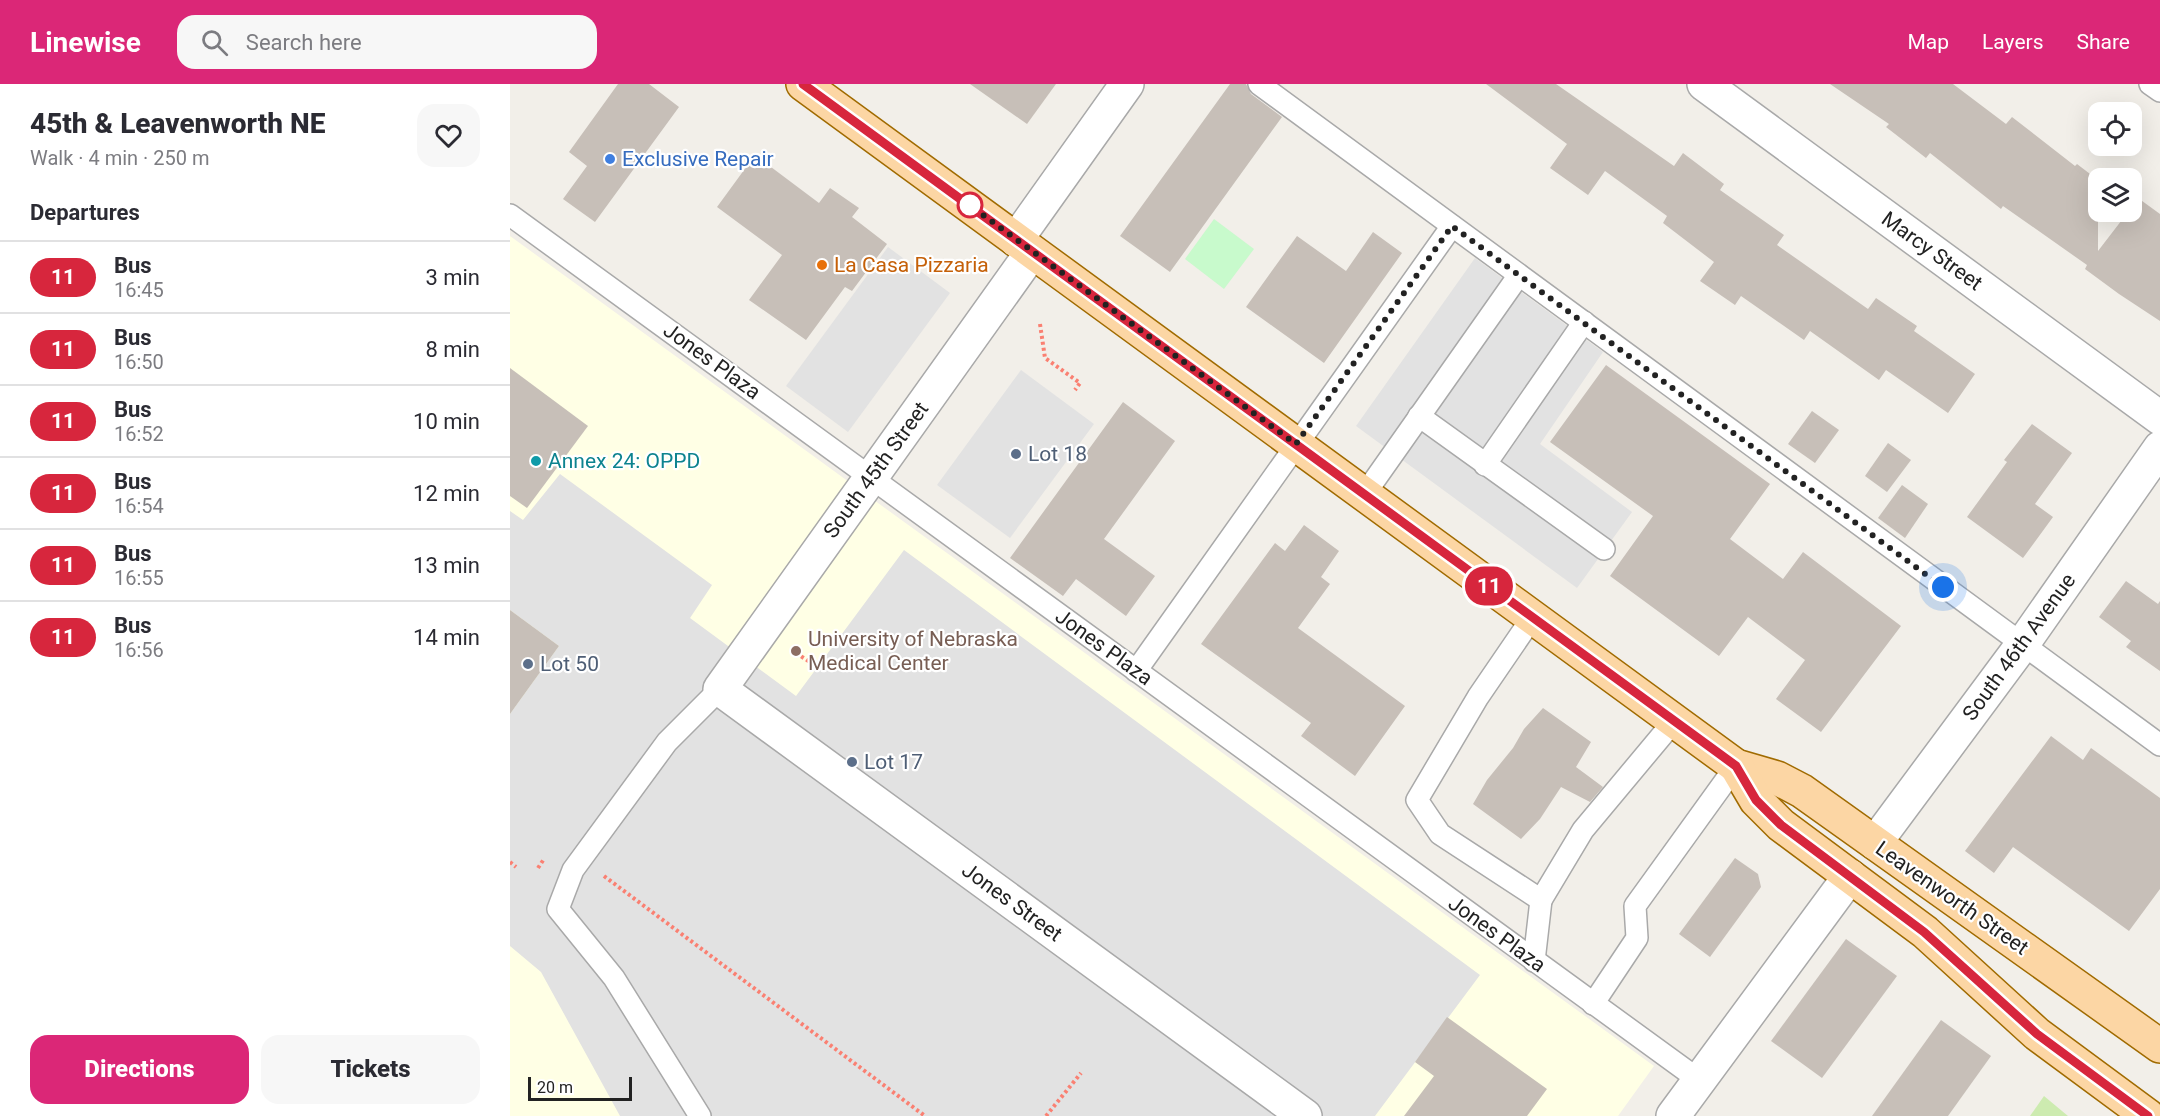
<!DOCTYPE html>
<meta charset="utf-8">
<style>
body{margin:0;font-family:Roboto,sans-serif;background:#f7f7f7;color:#2b2b33;height:100vh;display:flex;flex-direction:column;font-size:22px;white-space:nowrap}
*{box-sizing:border-box;margin:0}
p{font-size:20px;color:#7c7c81}
.icon{flex:none;width:33px;height:33px;fill:none;stroke:currentColor;stroke-width:2;stroke-linecap:round;stroke-linejoin:round}
.map{position:relative;flex:1;overflow:hidden}
.drawer{display:flex;flex-direction:column;background:#fff;width:510px}
.drawer>*{flex:none}
.badge{padding:0 12px;border-radius:20px;font-size:21px;line-height:39px}
.buttons{position:absolute;left:1578px;top:18px;display:grid;gap:12px}
.buttons a{display:grid;place-items:center;width:54px;height:54px;border-radius:12px;background:#fff;box-shadow:0 6px 24px #0002;font-size:30px}
.scale{position:absolute;left:18px;bottom:15px;width:104px;box-sizing:border-box;padding-left:6px;border:3px solid #222;border-top:0;font-size:16px;line-height:21px;white-space:nowrap;color:#222;-webkit-text-stroke:4px #fff;paint-order:stroke}
.you{position:absolute;width:30px;height:30px;margin:-15px;border:4px solid #fff;border-radius:50%;background:#1a73e8;box-shadow:0 0 0 9px #1a73e833}
.map>.badge{position:absolute;translate:-50% -50%;box-shadow:0 0 0 3px #fff}
h2{padding:0 30px;font-size:22px;line-height:54px}
.round{display:grid;place-items:center;flex:none;width:63px;height:63px;border-radius:18px;background:#f7f7f7}
.summary{display:flex;align-items:center;justify-content:space-between;height:102px;padding:0 30px}
h1{font-size:28px;font-weight:800;line-height:45px}
.cta{display:flex;gap:12px;margin-top:auto;padding:12px 30px}
.cta a{flex:1;height:69px;border-radius:18px;background:#db2777;color:#fff;font-size:24px;font-weight:800;line-height:69px;text-align:center}
.cta a+a{background:#f7f7f7;color:#2b2b33}
ul{padding:0;list-style:none}
li{display:flex;align-items:center;gap:18px;height:72px;padding:0 30px;border-top:2px solid #e1e1e2}
li div{flex:1}
li b{display:block;font-size:22px}
li em{font-style:normal}
li .badge{min-width:66px;font-weight:700;text-align:center}
header{display:flex;align-items:center;gap:36px;box-sizing:border-box;height:84px;padding:0 30px;background:#db2777;color:#fff}
header strong{font-size:28px}
nav{display:flex;gap:33px;margin-inline-start:auto;font-size:21px}
.search{width:420px;height:54px;background:#f7f7f7;display:flex;align-items:center;gap:15px;box-sizing:border-box;padding:0 21px;border-radius:18px;color:#7c7c81;font-size:22px}
main{display:flex;flex:1;min-height:0}
.map>svg:first-child{display:block}
</style>
<header>
<strong>Linewise</strong>
<div class="search"><svg class="icon" aria-label="search" viewBox="0 0 24 24"><circle cx="10" cy="10" r="6"/><path d="M15 15l6 6"/></svg>Search here</div>
<nav><a>Map</a><a>Layers</a><a>Share</a></nav>
</header>
<main>
<section class="drawer">
<div class="summary"><div><h1>45th &amp; Leavenworth NE</h1><p>Walk · 4 min · 250 m</p></div><a class="round"><svg class="icon" aria-label="heart" viewBox="0 0 24 24"><path d="M12 20l-8-8c-3-5 5-10 8-4 3-6 11-1 8 4z"/></svg></a></div>
<h2>Departures</h2>
<ul>
<li><span class="badge" style="background:#d7263d;color:#fff">11</span><div><b>Bus</b><p>16:45</p></div><em>3 min</em></li>
<li><span class="badge" style="background:#d7263d;color:#fff">11</span><div><b>Bus</b><p>16:50</p></div><em>8 min</em></li>
<li><span class="badge" style="background:#d7263d;color:#fff">11</span><div><b>Bus</b><p>16:52</p></div><em>10 min</em></li>
<li><span class="badge" style="background:#d7263d;color:#fff">11</span><div><b>Bus</b><p>16:54</p></div><em>12 min</em></li>
<li><span class="badge" style="background:#d7263d;color:#fff">11</span><div><b>Bus</b><p>16:55</p></div><em>13 min</em></li>
<li><span class="badge" style="background:#d7263d;color:#fff">11</span><div><b>Bus</b><p>16:56</p></div><em>14 min</em></li>
</ul>
<div class="cta"><a>Directions</a><a>Tickets</a></div>
</section>
<div class="map">
<svg width="1650" height="1032" viewBox="0 0 1650 1032">
<rect width="100%" height="100%" fill="#f2efe9"/>
<path fill="#ffffe5" d="M 0,152 L 1144,982 L 1108,1032 L 0,1032 Z"/>
<path fill="#cdebb0" d="M 1534,1012 L 1558,1032 L 1520,1032 Z"/>
<path fill="#c8facc" d="M 704,135 L 744,165 L 714,205 L 675,175 Z"/>
<g fill="#e2e2e2">
<path d="M 378,163 L 440,209 L 338,348 L 276,302 Z"/>
<path d="M 965,174 L 1093,268 L 1030,360 L 1122,428 L 1067,504 L 846,342 Z"/>
<path d="M 511,286 L 584,340 L 500,454 L 427,401 Z"/>
<path d="M 50,390 L 202,501 L 180,534 L 286,612 L 394,466 L 970,891 L 865,1032 L 110,1032 L 31,888 L 0,862 L 0,630 L 49,562 L 0,526 L 0,427 L 13,436 Z"/>
</g>
<g fill="#c7bfb8">
<path d="M 108,0 L 139,0 L 169,23 L 85,138 L 53,115 L 77,82 L 59,68 Z"/>
<path d="M 460,0 L 546,0 L 517,40 Z"/>
<path d="M 720,0 L 736,0 L 741,10 L 772,33 L 660,188 L 610,152 Z"/>
<path d="M 976,0 L 1046,0 L 1164,82 L 1173,69 L 1214,100 L 1210,106 L 1274,151 L 1267,161 L 1358,225 L 1366,214 L 1407,242 L 1404,247 L 1465,290 L 1438,329 L 1376,286 L 1369,296 L 1300,247 L 1294,256 L 1231,212 L 1225,221 L 1190,197 L 1204,178 L 1153,139 L 1157,132 L 1095,87 L 1078,111 L 1040,84 L 1057,60 Z"/>
<path d="M 1320,0 L 1443,0 L 1496,40 L 1502,33 L 1565,82 L 1567,80 L 1588,96 L 1588,167 L 1618,128 L 1622,128 L 1622,122 L 1628,114 L 1650,130 L 1650,237 L 1609,210 L 1575,185 L 1577,181 L 1493,122 L 1491,125 L 1420,69 L 1416,74 L 1376,43 L 1379,40 Z"/>
<path d="M 245,71 L 309,119 L 320,104 L 349,124 L 342,133 L 377,160 L 342,207 L 335,203 L 296,256 L 239,216 L 272,171 L 207,123 Z"/>
<path d="M 863,148 L 892,169 L 814,279 L 736,223 L 787,152 L 836,187 Z"/>
<path d="M 1096,281 L 1260,400 L 1220,455 L 1273,495 L 1293,468 L 1391,542 L 1311,648 L 1266,615 L 1295,576 L 1238,533 L 1209,572 L 1100,492 L 1143,432 L 1040,358 Z"/>
<path d="M 0,284 L 78,342 L 17,424 L 0,412 Z"/>
<path d="M 613,318 L 665,357 L 594,455 L 645,492 L 616,532 L 566,495 L 553,512 L 500,474 Z"/>
<path d="M 1302,327 L 1329,346 L 1305,379 L 1278,360 Z"/>
<path d="M 1522,340 L 1562,369 L 1525,420 L 1543,433 L 1513,474 L 1457,433 L 1497,378 L 1494,376 Z"/>
<path d="M 1378,359 L 1401,376 L 1377,408 L 1355,392 Z"/>
<path d="M 1392,401 L 1418,420 L 1395,454 L 1368,434 Z"/>
<path d="M 794,441 L 829,467 L 811,493 L 820,500 L 788,544 L 895,622 L 845,692 L 791,652 L 801,639 L 691,560 L 765,459 L 775,467 Z"/>
<path d="M 1616,497 L 1648,520 L 1650,517 L 1650,587 L 1616,563 L 1621,557 L 1589,533 Z"/>
<path d="M 0,526 L 49,562 L 0,630 Z"/>
<path d="M 1033,624 L 1081,658 L 1066,683 L 1093,703 L 1080,718 L 1051,703 L 1030,735 L 1011,755 L 963,720 L 977,696 L 1003,664 L 1014,645 Z"/>
<path d="M 1541,652 L 1573,676 L 1581,664 L 1650,714 L 1650,805 L 1619,847 L 1503,763 L 1484,789 L 1455,767 Z"/>
<path d="M 1225,774 L 1248,790 L 1251,803 L 1200,873 L 1169,850 Z"/>
<path d="M 1336,855 L 1387,892 L 1312,994 L 1261,957 Z"/>
<path d="M 937,933 L 1037,1005 L 1017,1032 L 894,1032 L 924,992 L 905,978 Z"/>
<path d="M 1431,936 L 1481,972 L 1438,1032 L 1362,1032 Z"/>
</g>
<g fill="none" stroke-linecap="round" stroke-linejoin="round">
<defs>
<g id="lane">
<path d="M 749,0 L 1650,661"/>
<path d="M 1640,0 L 1650,7"/>
<path d="M 0,131 L 1189,996"/>
<path d="M 909,332 L 1094,465"/>
<path d="M 975,381 L 1074,238"/>
<path d="M 854,411 L 1009,191"/>
<path d="M 1022,534 L 968,613 L 907,716 L 930,750 L 1031,816 L 1073,746 L 1164,637"/>
<path d="M 626,587 L 942,142"/>
<path d="M 1024,877 L 1031,816"/>
<path d="M 1083,920 L 1127,854 L 1125,822 L 1226,682"/>
<path d="M 190,1032 L 104,894 L 48,825 L 63,786 L 157,658 L 210,605"/>
</g>
<g id="street">
<path d="M 1194,0 L 1650,334"/>
<path d="M 506,156 L 617,0"/>
<path d="M 522,168 L 210,605 L 795,1032"/>
<path d="M 1365,759 L 1512,561 L 1650,364"/>
<path d="M 1163,1032 L 1340,792"/>
</g>
<g id="primary">
<path d="M 293,0 L 1226,682 L 1267,694 L 1292,707 L 1650,962"/>
<path d="M 1226,682 L 1246,716 L 1271,741 L 1415,848 L 1527,950 L 1638,1032"/>
</g>
</defs>
<use href="#lane" stroke="#a9a9a9" stroke-width="24"/>
<use href="#street" stroke="#a9a9a9" stroke-width="36"/>
<use href="#primary" stroke="#a06b00" stroke-width="36"/>
<g stroke="#fa8072" stroke-width="4" stroke-dasharray="3 3" stroke-linecap="butt">
<path d="M 530,240 L 535,274 L 570,299 L 565,306"/>
<path d="M 281,566 L 311,585"/>
<path d="M 0,778 L 6,783"/>
<path d="M 28,784 L 34,775"/>
<path d="M 94,792 L 415,1032"/>
<path d="M 536,1032 L 571,989"/>
</g>
<use href="#lane" stroke="#fff" stroke-width="21"/>
<use href="#street" stroke="#fff" stroke-width="33"/>
<use href="#primary" stroke="#fcd6a4" stroke-width="33"/>
</g>
<g fill="none" stroke-linecap="round" stroke-linejoin="round">
<defs>
<path id="line" d="M 293,0 L 1226,682 L 1246,716 L 1271,741 L 1414,848 L 1527,950 L 1638,1032"/>
</defs>
<use href="#line" stroke="#fff" stroke-width="14"/>
<use href="#line" stroke="#d7263d" stroke-width="9"/>
<path stroke="#222" stroke-width="6" stroke-dasharray="0 10.8" d="M 460,121 L 458,120 L 786,360 L 942,142 L 1433,503"/>
</g>
<circle fill="#3f7fe0" stroke="#fff" stroke-width="2" cx="100" cy="75" r="6"/>
<circle fill="#fff" stroke="#d7263d" stroke-width="3" cx="460" cy="121" r="12"/>
<circle fill="#e8710a" stroke="#fff" stroke-width="2" cx="312" cy="181" r="6"/>
<g fill="#5c6f8a" stroke="#fff" stroke-width="2">
<circle cx="506" cy="370" r="6"/>
<circle cx="18" cy="580" r="6"/>
<circle cx="342" cy="678" r="6"/>
</g>
<circle fill="#0f9aa8" stroke="#fff" stroke-width="2" cx="26" cy="377" r="6"/>
<circle fill="#8d6e63" stroke="#fff" stroke-width="2" cx="286" cy="567" r="6"/>
<g text-anchor="middle" stroke-width="4.5" stroke-linejoin="round" paint-order="stroke">
<g font-size="21" fill="#366cbe" stroke="#fff" text-anchor="start">
<text x="112" y="82">Exclusive Repair</text>
</g>
<g font-size="21" fill="#222" stroke="#fff">
<text transform="translate(1422 167) rotate(36)" y="7">Marcy Street</text>
<text transform="translate(202 277) rotate(36)" y="7">Jones Plaza</text>
<text transform="translate(366 386) rotate(-54)" y="7">South 45th Street</text>
<text transform="translate(594 563) rotate(36)" y="7">Jones Plaza</text>
<text transform="translate(1509 563) rotate(-54)" y="7">South 46th Avenue</text>
<text transform="translate(1442 814) rotate(35)" y="7">Leavenworth Street</text>
<text transform="translate(502 818) rotate(36)" y="7">Jones Street</text>
<text transform="translate(987 850) rotate(36)" y="7">Jones Plaza</text>
</g>
<g font-size="21" fill="#c56008" stroke="#fff" text-anchor="start">
<text x="324" y="188">La Casa Pizzaria</text>
</g>
<g font-size="21" fill="#4e5e75" stroke="#fff" text-anchor="start">
<text x="518" y="377">Lot 18</text>
<text x="30" y="587">Lot 50</text>
<text x="354" y="685">Lot 17</text>
</g>
<g font-size="21" fill="#0d838f" stroke="#fff" text-anchor="start">
<text x="38" y="384">Annex 24: OPPD</text>
</g>
<g font-size="21" fill="#785e54" stroke="#fff" text-anchor="start">
<text x="298" y="562">University of Nebraska<tspan x="298" dy="24">Medical Center</tspan></text>
</g>
</g>
</svg>
<div class="buttons">
<a><svg class="icon" aria-label="locate" viewBox="0 0 24 24"><circle cx="12" cy="12" r="6"/><path d="M12 2v4M12 18v4M2 12h4M18 12h4"/></svg></a>
<a><svg class="icon" aria-label="layers" viewBox="0 0 24 24"><path d="M12 4l9 5-9 5-9-5zM3 14l9 5 9-5"/></svg></a>
</div>
<div class="scale">20 m</div>
<div class="you" style="left:1433px;top:503px"></div>
<b class="badge" style="left:979px;top:502px;background:#d7263d;color:#fff">11</b>
</div>
</main>
